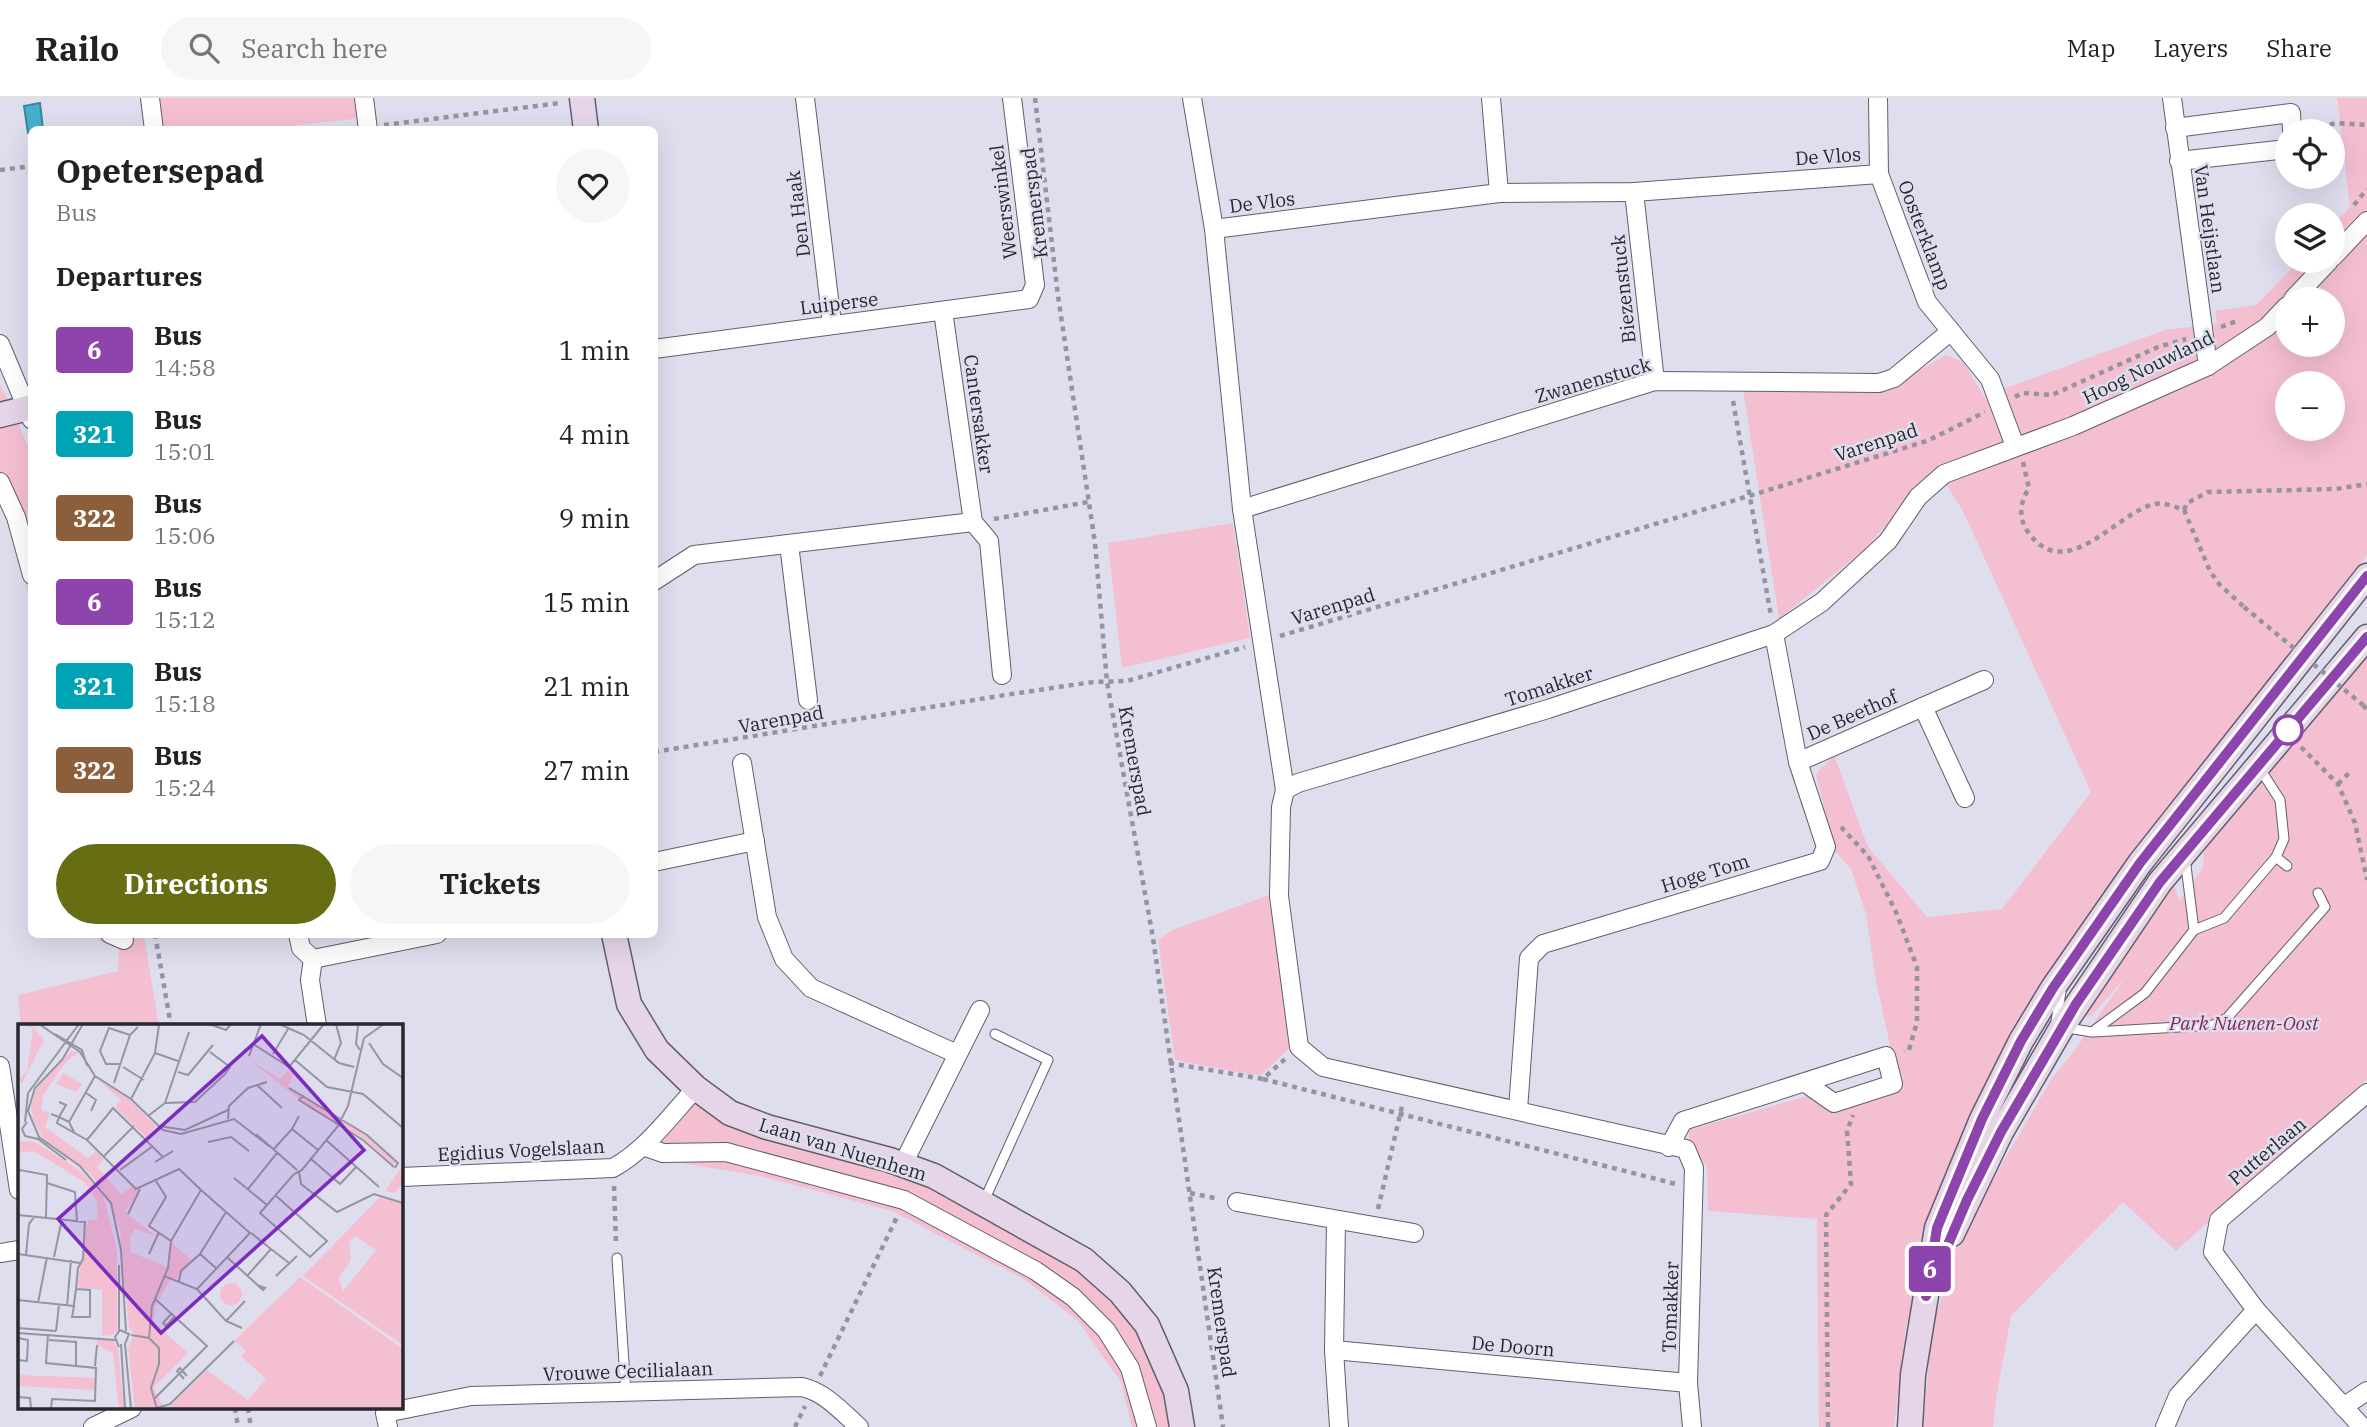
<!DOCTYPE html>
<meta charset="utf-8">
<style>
body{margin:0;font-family:"IBM Plex Serif",serif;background:#f6f6f6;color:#222;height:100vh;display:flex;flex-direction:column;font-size:26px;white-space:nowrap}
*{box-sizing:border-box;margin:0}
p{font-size:23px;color:#767676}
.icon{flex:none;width:38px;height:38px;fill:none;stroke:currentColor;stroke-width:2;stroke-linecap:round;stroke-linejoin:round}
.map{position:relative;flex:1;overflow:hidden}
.details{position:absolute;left:28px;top:28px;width:630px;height:812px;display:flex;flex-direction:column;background:#fff;border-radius:10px;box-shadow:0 7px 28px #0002}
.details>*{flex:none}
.badge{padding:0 14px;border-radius:5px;font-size:24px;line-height:46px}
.tools{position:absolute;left:2275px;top:21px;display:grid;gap:14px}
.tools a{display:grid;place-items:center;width:70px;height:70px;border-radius:50%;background:#fff;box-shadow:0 7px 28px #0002;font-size:35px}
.map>.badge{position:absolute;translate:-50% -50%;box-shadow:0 0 0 4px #fff}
h2{padding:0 28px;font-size:26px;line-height:63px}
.round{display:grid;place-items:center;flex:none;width:74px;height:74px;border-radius:37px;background:#f6f6f6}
.overview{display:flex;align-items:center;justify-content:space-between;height:119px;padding:0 28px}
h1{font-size:33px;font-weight:800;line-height:52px}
.cta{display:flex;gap:14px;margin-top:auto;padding:14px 28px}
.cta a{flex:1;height:80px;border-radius:42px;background:#666d12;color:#fff;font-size:28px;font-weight:800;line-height:80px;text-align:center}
.cta a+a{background:#f6f6f6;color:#222}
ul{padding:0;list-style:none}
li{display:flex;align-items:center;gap:21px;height:84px;padding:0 28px}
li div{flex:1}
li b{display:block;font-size:26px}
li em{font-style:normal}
li .badge{min-width:77px;font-weight:700;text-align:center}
header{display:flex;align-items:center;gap:42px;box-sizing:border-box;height:98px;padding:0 35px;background:#fff;border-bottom:2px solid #e0e0e0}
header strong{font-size:33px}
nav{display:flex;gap:38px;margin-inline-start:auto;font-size:24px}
.search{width:490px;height:63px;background:#f6f6f6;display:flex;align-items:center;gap:18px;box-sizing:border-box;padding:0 24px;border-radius:38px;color:#767676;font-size:26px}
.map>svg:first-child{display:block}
</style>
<header>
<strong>Railo</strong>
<div class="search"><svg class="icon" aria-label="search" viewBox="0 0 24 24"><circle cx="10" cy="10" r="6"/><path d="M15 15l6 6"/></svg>Search here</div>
<nav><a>Map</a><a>Layers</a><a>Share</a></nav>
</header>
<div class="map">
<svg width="2367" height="1329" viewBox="0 0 2367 1329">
<rect width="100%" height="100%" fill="#dfdeef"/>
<g fill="#f5bfd2" fill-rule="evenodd">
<path d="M 151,0 L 358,0 L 362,20 L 260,31 L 154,31 Z"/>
<path d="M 2337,0 L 2367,0 L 2367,457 L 2139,754 L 1930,1131 L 1906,1229 L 1894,1329 L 1819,1329 L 1817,1121 L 1708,1113 L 1707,1069 L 1689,1045 L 1689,1032 L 1807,998 L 1834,1012 L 1899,989 L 1876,883 L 1866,816 L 1851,771 L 1834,752 L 1816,676 L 1834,657 L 1868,749 L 1927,819 L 2002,811 L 2091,694 L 1963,413 L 1936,370 L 1866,450 L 1779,521 L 1743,291 L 1884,293 L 1946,257 L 1963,264 L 1984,298 L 2165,232 L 2217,226 L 2215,213 L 2256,207 L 2299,163 L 2333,163 L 2333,127 L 2350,109 ZM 2287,201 L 2333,201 L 2333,247 L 2287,247 ZM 2287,285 L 2333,285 L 2333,331 L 2287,331 Z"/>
<path d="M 0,286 L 31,355 L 31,505 L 0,392 Z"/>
<path d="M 1233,425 L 1250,540 L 1122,570 L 1108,445 Z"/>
<path d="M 2367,551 L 2367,981 L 2176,1153 L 2123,1104 L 2011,1218 L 1996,1301 L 1993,1329 L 1923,1329 L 1932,1231 L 1959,1140 L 2052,980 L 2072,956 L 2125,880 L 2093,916 L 2088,919 L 2079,916 L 2171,785 L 2175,789 L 2179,803 L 2203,769 L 2204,748 L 2238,702 L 2254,695 L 2301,628 Z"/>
<path d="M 1275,795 L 1295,945 L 1260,978 L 1175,962 L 1158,842 L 1172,832 Z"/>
<path d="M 97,837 L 144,837 L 159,928 L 21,928 L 18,897 L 118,873 L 119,851 L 98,842 Z"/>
<path d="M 687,995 L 927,1081 L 1080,1167 L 1147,1244 L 1166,1297 L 1173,1329 L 1132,1329 L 1121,1284 L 1077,1222 L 1024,1181 L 892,1113 L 760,1078 L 628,1056 Z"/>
</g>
<path fill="#45b0cb" stroke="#3c879c" stroke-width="2" d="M 40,5 L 43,31 L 32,32 L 31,35 L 28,35 L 24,8 Z"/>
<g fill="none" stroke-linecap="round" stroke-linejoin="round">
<defs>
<g id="lane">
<path d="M 2276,759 L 2287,768"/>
<path d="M 2194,832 L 2224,820 L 2276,759 L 2284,741 L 2280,702 L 2260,671"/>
<path d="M 2061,894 L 2056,923 L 2062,929 L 2092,934 L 2145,895 L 2194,832 L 2185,760"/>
<path d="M 2094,934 L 2213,927 L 2227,920 L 2325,809 L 2318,795"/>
<path d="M 984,1103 L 1048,962 L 995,936"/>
<path d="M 617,1160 L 626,1295"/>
</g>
<g id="street">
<path d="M 150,0 L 154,32"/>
<path d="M 364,0 L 368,32"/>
<path d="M 805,0 L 832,226"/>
<path d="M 1192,0 L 1214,131"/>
<path d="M 1491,0 L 1499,95"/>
<path d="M 1878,0 L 1879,76 L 1927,204 L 1990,281 L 2015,348"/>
<path d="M 2172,0 L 2208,268"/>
<path d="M 2175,30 L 2291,15 L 2292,33"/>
<path d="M 2179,63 L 2287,51"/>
<path d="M 1634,94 L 1655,283"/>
<path d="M 2333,159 L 2367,123"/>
<path d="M 2293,201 L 2329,163"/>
<path d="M 943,213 L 973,424 L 989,443 L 1002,577"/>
<path d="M 0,246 L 32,322"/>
<path d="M 654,251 L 1029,201 L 1035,187 L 1012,0"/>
<path d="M 0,384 L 16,419 L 32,477"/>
<path d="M 1242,411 L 1655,283 L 1879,285 L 1894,280 L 1951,233"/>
<path d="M 789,446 L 808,602"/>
<path d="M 654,483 L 694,457 L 973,424"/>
<path d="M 1923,609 L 1965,700"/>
<path d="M 1798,664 L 1984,582"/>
<path d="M 742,665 L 767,819 L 784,861 L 811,890 L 957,956"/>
<path d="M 1285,692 L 1242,411 L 1214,131 L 1499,95 L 1634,94 L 1879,76"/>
<path d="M 654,764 L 755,743"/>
<path d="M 110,836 L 124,842"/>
<path d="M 298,836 L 301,850 L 313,861 L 310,882 L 317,928"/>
<path d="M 313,861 L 437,836"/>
<path d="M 0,968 L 19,1092"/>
<path d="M 1518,1012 L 1529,860 L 1543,846 L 1820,763 L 1826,749 L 1798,664 L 1774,536"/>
<path d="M 643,1048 L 663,1055 L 726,1054 L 904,1102 L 1036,1173 L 1073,1199 L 1106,1232 L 1130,1270 L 1147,1329"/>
<path d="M 1669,1049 L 1683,1023 L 1886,958 L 1893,986 L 1834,1005 L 1804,984"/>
<path d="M 903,1066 L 980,912"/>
<path d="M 401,1079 L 613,1070 C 647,1051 670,1018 696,990"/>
<path d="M 1237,1104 L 1414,1135"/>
<path d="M 1336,1123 L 1334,1252 L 1339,1329"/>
<path d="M 0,1155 L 19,1152"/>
<path d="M 1334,1252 L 1688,1285"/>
<path d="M 2343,1309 L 2367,1293"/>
<path d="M 93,1329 L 132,1310"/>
<path d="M 388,1329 L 385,1315 L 471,1298 L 802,1289 C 825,1294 842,1314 859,1329"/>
<path d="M 1692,1329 L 1688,1285 L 1694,1070 L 1686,1051 L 1323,969 L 1299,949 L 1279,798 L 1281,709 L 1285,692 L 1298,685 L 1548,611 L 1774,536 L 1822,504 L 1888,443 L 1918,399 L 1944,376 L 2073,328 L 2208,268 L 2267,229 L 2287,208"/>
<path d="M 2165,1329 L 2178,1298 L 2256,1212"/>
<path d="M 2362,1329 L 2256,1212 L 2213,1154 L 2219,1122 L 2367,995"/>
</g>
<g id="secondary">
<path d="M 582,0 L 586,32"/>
<path d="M 0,317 L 32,309"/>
<path d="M 614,836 L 629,906 L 657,952 L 696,990 L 730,1015 L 767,1029 L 890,1062 L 934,1078 L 1084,1162 L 1120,1194 L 1147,1227 L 1176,1293 L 1182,1329"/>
<path d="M 1952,1136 L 2001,1034 L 2062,929 L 2160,784 L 2367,539"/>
<path d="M 1910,1329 L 1913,1277 L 1937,1130 L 1982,1021 L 2021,943 L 2053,890 L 2140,765 L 2367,478"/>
</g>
</defs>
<use href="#lane" stroke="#605f6d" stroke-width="11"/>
<use href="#street" stroke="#605f6d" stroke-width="20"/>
<use href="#secondary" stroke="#605f6d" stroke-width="27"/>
<g stroke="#9493a0" stroke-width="4.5" stroke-dasharray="5 5" stroke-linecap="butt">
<path d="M 1035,0 L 1058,198 L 1095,445 L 1107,584 L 1153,840 L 1223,1329"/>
<path d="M 384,27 L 560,5"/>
<path d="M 2310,30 L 2337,25 L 2367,27"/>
<path d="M 341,32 L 351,30"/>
<path d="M 0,72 L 32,68"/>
<path d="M 2354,107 L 2367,91"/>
<path d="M 2221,229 L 2239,222"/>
<path d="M 2015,299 L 2022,295 L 2052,297 L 2158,249 L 2186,241"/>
<path d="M 1733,303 L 1771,518"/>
<path d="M 2023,364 L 2029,390 C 2020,404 2018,420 2028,434 C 2064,485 2111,422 2148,408 C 2161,402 2172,408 2184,412 L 2210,473 L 2219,486 L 2244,509"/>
<path d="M 2184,412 L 2187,405 L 2208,394 L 2336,391 L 2367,386"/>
<path d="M 994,421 L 1088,404"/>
<path d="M 1280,538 L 1749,398 L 1927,343 L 1985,314"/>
<path d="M 2363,607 L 2367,612"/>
<path d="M 2301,649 L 2338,686 L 2355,725 L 2367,782"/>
<path d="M 654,654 L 1005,597 L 1093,584 L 1127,583 L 1245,549"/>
<path d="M 2338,686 L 2351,673"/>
<path d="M 1841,729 L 1868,758 L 1896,814 L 1917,869 L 1917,924 L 1909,952 L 1904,953"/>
<path d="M 155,836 L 171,928"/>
<path d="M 1169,965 L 1263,981 L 1285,961"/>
<path d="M 1263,981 L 1676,1086"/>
<path d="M 614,1088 L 616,1146"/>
<path d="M 1190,1095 L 1219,1101"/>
<path d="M 1378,1111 L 1403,1004"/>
<path d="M 820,1278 L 897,1119"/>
<path d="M 235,1310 L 238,1329"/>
<path d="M 248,1310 L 251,1329"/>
<path d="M 795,1329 L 805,1308"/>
<path d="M 1828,1329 L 1826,1117 L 1851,1086 L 1847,1033 L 1853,1017"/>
</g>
<use href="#lane" stroke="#fff" stroke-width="9"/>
<use href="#street" stroke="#fff" stroke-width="18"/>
<use href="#secondary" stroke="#e6d5e9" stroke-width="24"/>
<path stroke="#9493a0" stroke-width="4.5" stroke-dasharray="5 5" stroke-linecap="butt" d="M 2244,509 L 2363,607"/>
</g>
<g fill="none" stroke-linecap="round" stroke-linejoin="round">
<defs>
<path id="line" d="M 2367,478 L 2140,765 L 2053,890 L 2021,943 L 1982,1021 L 1937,1130 L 1926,1198 L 1967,1102 L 2001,1034 L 2076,906 L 2160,784 L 2367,539"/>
</defs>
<use href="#line" stroke="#fff" stroke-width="16"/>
<use href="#line" stroke="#8e44ad" stroke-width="10"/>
</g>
<circle fill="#fff" stroke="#8e44ad" stroke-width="3.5" cx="2288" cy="632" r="14"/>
<g text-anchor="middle" stroke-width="5" stroke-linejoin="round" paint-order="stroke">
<g font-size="19" fill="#27272d" stroke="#dfdeef">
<text transform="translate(1828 58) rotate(-4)" y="7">De Vlos</text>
<text transform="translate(1003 104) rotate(-97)" y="7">Weerswinkel</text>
<text transform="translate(1262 104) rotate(-7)" y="7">De Vlos</text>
<text transform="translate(1034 105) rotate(-97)" y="7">Kremerspad</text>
<text transform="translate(798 116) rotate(-97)" y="7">Den Haak</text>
<text transform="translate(2210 131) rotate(82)" y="7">Van Heijstlaan</text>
<text transform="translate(1925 137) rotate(69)" y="7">Oosterklamp</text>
<text transform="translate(1623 191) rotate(-96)" y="7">Biezenstuck</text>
<text transform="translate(839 205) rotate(-7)" y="7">Luiperse</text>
<text transform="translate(2148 269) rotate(-26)" y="7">Hoog Nouwland</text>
<text transform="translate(1593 282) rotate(-16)" y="7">Zwanenstuck</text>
<text transform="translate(979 316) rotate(82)" y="7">Cantersakker</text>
<text transform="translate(1876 344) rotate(-18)" y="7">Varenpad</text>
<text transform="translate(1333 508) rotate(-17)" y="7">Varenpad</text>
<text transform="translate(1549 588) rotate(-18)" y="7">Tomakker</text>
<text transform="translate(1852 617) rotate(-24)" y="7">De Beethof</text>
<text transform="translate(781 621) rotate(-10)" y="7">Varenpad</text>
<text transform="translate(1135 663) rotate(80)" y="7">Kremerspad</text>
<text transform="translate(1705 775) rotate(-17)" y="7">Hoge Tom</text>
<text transform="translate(843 1051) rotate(17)" y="7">Laan van Nuenhem</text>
<text transform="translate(521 1052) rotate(-3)" y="7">Egidius Vogelslaan</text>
<text transform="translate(2267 1053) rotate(-40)" y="7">Putterlaan</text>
<text transform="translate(1670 1209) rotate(-88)" y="7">Tomakker</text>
<text transform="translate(1222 1224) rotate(82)" y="7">Kremerspad</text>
<text transform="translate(1513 1248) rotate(5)" y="7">De Doorn</text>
<text transform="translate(628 1273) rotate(-2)" y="7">Vrouwe Cecilialaan</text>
</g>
<g font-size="19" font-style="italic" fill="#832651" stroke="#dfdeef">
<text x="2244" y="932">Park Nuenen-Oost</text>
</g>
</g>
<g transform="translate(18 926)">
<rect width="385" height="385" fill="#dfdeef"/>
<path d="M 0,0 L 13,1 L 26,16 L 4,59 L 0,56 L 9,48 L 15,4 ZM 53,27 L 61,28 L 48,38 L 25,71 L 23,86 L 32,90 L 27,103 L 70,134 L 78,127 L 86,134 L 79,143 L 103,170 L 114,163 L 121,167 L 107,188 L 138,212 L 117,205 L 112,212 L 113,228 L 151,244 L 153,219 L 174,236 L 159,255 L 153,254 L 137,283 L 136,299 L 170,329 L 136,363 L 146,385 L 117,385 L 110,324 L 116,311 L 111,303 L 102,207 L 93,179 L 72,149 L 25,114 L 15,95 L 13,84 L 18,65 ZM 229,34 L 262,55 L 270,46 L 275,51 L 270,62 L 348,111 L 379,138 L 376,141 L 345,114 L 296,87 ZM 45,49 L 64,60 L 59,68 L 38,60 ZM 78,54 L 111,75 L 138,102 L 129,114 L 97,83 L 103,76 ZM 0,117 L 17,118 L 60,145 L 85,170 L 99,226 L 99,307 L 94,311 L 84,312 L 84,266 L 59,263 L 70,196 L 79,195 L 79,177 L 67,159 L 31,136 L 15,127 L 0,129 ZM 383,144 L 385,159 L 377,169 L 367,167 ZM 363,172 L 385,179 L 385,321 L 285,252 ZM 337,212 L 358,226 L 325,267 L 321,253 L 333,236 L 331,219 ZM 282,253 L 385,325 L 385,385 L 149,385 L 189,346 L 230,376 L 248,355 L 223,332 L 228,327 L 216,317 ZM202 270a11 11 0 1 1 22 0a11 11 0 1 1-22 0ZM 79,313 L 95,316 L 100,324 L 106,385 L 101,385 L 95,329 L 79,321 ZM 0,351 L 78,354 L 77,366 L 0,362 Z" fill="#f5bfd2" fill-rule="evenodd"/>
<path fill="none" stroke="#9595a1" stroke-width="2" d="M 21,0 L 62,28 L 77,52 L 113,75 L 145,106 L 163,110 L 216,95 L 251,122M 65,0 L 44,36 L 17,64 L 10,87 L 21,113 L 62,142 L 93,179 L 103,226 L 108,307M 191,0 L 208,6 L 213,0M 261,0 L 286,11 L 321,39 L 336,43M 340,2 L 338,20 L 342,26M 37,10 L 64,26 L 69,42M 351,19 L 365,40 L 385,54M 235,20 L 271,43 L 306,0M 137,29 L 160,37M 255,30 L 270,5M 231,32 L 243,0M 277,36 L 309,63 L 345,70 L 385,104M 316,36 L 323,19 L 318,0M 101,40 L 88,40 L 82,27 L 91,4 L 112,11M 105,43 L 126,56M 160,48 L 170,51 L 195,21M 96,59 L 112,11 L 120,3M 240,62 L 264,84M 271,64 L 349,111 L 380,139 L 377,144M 67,68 L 78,76 L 73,87M 285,71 L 281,76 L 345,116 L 376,143M 113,75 L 137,29 L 141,1M 41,78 L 48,81 L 41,93 L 51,98M 147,79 L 177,78 L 206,51 L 212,43 L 192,28M 33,90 L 41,93 L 39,99 L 69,116 L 118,165 L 161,145 L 183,166 L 153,217 L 150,244 L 134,282 L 131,314M 130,92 L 147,79 L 171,8M 281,92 L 274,105 L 300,126M 210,95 L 211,82 L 230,64 L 249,58M 7,98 L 10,69 L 61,0M 9,98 L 4,105 L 7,112 L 20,115 L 48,136M 141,102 L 167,106 L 210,86M 56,108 L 51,98 L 77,52M 238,110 L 279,146M 69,116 L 95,84 L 145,133M 308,116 L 361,163M 190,118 L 213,113 L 231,127M 255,126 L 274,105M 86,132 L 116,102M 292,134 L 322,160 L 339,142M 137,138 L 155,127M 102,146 L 135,122M 281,148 L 283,160 L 319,188 L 356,170 L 385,179M 0,149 L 2,146 L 29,151 L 28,193M 216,154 L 249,181M 138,157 L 148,173 L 131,202 L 153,217M 29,159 L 57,168 L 59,197M 230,165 L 259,129M 257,171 L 309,217 L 292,233 L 242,189 L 276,150 L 284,146 L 320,102 L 330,82 L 346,14 L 366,0M 110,190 L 122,165M 0,191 L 67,198 L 65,235 L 60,244 L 58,265 L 56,280 L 56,282 L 54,293 L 72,293 L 72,266 L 58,265M 253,225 L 271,239M 0,230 L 62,239M 131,230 L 141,208M 182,230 L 199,245M 8,231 L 11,200 L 17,192M 36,233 L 44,195M 210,234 L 245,266 L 247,264 L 239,261M 101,241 L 101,307M 146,252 L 179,265 L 208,297 L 224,304M 229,252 L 253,225 L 233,209M 258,252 L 279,232M 161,257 L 163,247 L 182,230 L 208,188M 179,265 L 232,209 L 183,166M 0,276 L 56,282M 20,279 L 29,233M 49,282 L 53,236M 154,289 L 145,299 L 148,302 L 157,292M 208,297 L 227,277M 0,304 L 38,307M 38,307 L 41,281M 0,309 L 97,316M 30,310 L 28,339 L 78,344 L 77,377 L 34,375 L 33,385M 113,311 L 131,314 L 141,324 L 141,340 L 133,364 L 139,385M 0,314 L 10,316 L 9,337 L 0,336M 31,316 L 58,318 L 58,341M 103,320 L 107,385M 107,320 L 113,385M 101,323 L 97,313 L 102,306 L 111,310 L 107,320M 77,342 L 79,321M 166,355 L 159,347 L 162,344 L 169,352M 0,373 L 12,374 L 13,385M 136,375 L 189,322 L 136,274M 139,384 L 152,380 L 216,317"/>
<path fill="#7b2cbf" fill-opacity="0.15" stroke="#7b2cbf" stroke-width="3.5" d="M 244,12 L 346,126 L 143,309 L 40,195 Z"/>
<rect width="385" height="385" fill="none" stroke="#27272d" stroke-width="3.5"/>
</g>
</svg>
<div class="tools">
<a><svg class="icon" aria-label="locate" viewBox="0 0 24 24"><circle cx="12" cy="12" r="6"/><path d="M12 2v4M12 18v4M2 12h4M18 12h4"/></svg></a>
<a><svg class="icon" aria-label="layers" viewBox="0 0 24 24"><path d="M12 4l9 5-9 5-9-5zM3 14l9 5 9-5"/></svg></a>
<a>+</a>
<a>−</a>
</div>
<b class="badge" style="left:1930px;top:1171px;background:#8e44ad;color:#fff">6</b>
<section class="details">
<div class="overview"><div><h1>Opetersepad</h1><p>Bus</p></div><a class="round"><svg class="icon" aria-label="heart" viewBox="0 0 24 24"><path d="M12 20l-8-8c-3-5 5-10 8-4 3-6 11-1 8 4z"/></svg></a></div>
<h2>Departures</h2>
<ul>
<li><span class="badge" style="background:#8e44ad;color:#fff">6</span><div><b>Bus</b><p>14:58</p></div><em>1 min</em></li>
<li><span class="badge" style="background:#00a3b4;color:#fff">321</span><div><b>Bus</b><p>15:01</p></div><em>4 min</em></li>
<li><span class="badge" style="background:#8b5e3c;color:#fff">322</span><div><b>Bus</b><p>15:06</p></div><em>9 min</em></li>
<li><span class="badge" style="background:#8e44ad;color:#fff">6</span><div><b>Bus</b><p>15:12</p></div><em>15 min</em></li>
<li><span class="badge" style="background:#00a3b4;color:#fff">321</span><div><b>Bus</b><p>15:18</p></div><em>21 min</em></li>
<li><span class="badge" style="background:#8b5e3c;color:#fff">322</span><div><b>Bus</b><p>15:24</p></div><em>27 min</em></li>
</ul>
<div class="cta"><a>Directions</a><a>Tickets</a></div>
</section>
</div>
